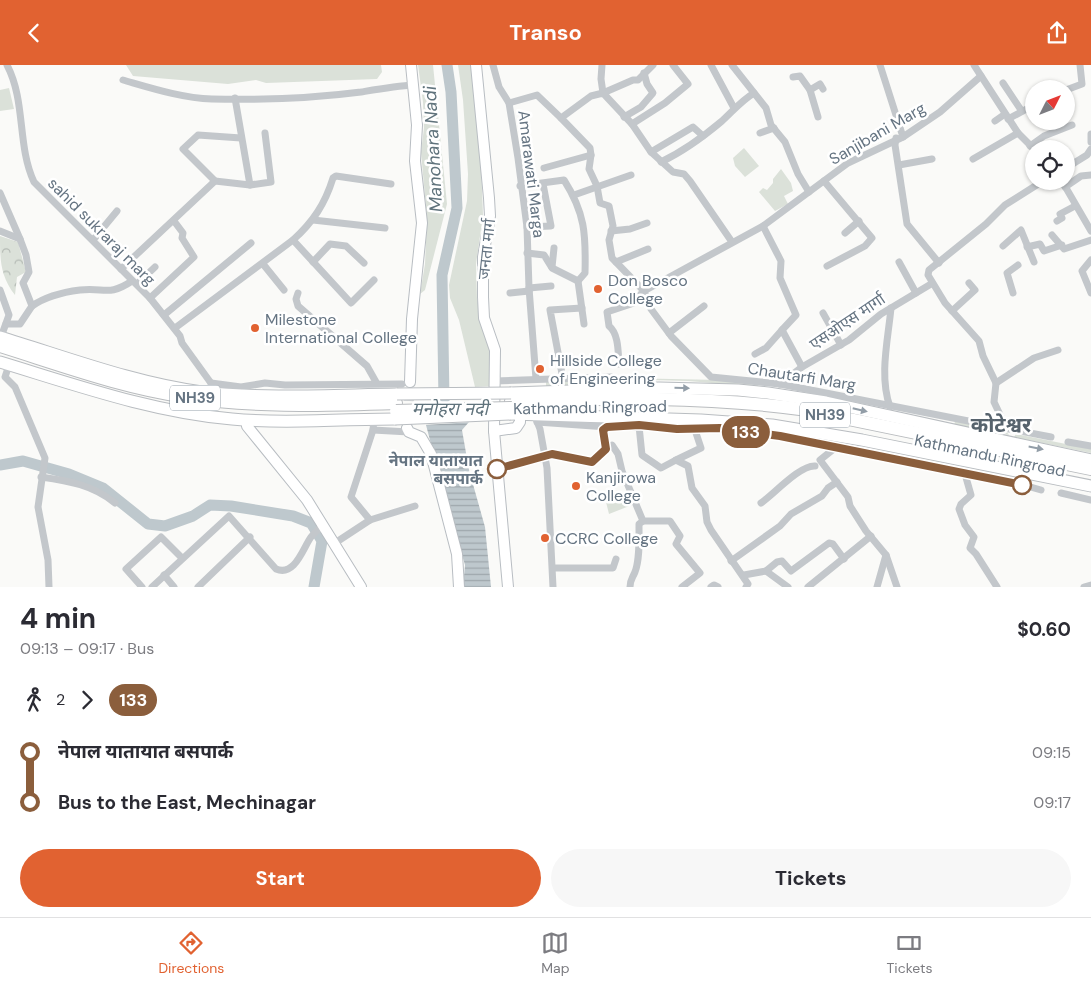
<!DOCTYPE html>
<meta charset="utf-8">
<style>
body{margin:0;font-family:"DM Sans","Noto Sans Devanagari",sans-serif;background:#f7f7f7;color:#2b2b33;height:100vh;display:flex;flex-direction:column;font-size:19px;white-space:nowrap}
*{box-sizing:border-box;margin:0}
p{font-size:16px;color:#7c7c81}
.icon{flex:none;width:28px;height:28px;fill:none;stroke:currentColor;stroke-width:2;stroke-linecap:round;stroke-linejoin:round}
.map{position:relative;height:522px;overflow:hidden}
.drawer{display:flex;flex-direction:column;background:#fff;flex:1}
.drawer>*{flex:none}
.badge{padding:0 10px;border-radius:16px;font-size:18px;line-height:32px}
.needle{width:32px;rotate:48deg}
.tools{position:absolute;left:1025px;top:15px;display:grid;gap:10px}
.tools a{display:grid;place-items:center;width:50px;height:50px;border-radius:50%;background:#fff;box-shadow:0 1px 4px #0004;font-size:25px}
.map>.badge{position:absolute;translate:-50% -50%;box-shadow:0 0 0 2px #fff}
.legs{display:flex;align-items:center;gap:8px;height:55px;padding:0 20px;font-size:16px}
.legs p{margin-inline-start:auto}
.summary{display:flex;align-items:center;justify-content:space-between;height:85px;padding:0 20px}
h1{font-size:28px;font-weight:700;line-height:38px}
.button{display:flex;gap:10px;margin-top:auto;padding:10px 20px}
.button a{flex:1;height:58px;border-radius:30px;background:#e16231;color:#fff;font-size:20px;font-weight:700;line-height:58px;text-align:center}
.button a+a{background:#f7f7f7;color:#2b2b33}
ul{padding:0 20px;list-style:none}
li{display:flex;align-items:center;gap:18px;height:50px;font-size:19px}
li i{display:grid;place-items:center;width:8px;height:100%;margin:0 6px;background:currentColor}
li i::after{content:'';width:12px;height:12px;margin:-6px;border:4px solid;border-radius:50%;background:#fff}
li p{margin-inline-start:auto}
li:first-child i{background:linear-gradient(#0000 50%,currentColor 0)}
li:last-child i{background:linear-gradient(currentColor 50%,#0000 0)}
header{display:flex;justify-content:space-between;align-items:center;height:65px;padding:0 20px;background:#e16231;color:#fff;font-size:22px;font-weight:700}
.menu{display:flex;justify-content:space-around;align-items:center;height:70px;border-top:1px solid #e1e1e2;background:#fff;font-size:14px;color:#7c7c81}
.menu a{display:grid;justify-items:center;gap:2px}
.menu .selected{color:#e16231}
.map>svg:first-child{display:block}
</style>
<header><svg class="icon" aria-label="back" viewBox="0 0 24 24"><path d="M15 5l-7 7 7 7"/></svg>Transo<svg class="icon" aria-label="share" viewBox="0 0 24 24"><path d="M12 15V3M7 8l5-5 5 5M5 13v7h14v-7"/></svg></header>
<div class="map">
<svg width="1091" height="522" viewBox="0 0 1091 522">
<defs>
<pattern id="park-crowns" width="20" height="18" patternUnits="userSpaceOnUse" patternTransform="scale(1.25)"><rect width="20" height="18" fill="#dbe1d9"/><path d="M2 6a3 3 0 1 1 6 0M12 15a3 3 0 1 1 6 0" fill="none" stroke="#b5bbb5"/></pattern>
<pattern id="water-rules" width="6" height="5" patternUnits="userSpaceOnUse" patternTransform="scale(1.25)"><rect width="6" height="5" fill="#bec8cd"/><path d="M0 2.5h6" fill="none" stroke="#9ea7ac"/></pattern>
</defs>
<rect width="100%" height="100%" fill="#fafaf8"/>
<g fill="#dbe1d9">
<path d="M 126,0 L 381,0 L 382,7 L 377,14 L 266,18 L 256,15 L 228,19 L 133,11 Z"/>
<path d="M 418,0 L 433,0 L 447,139 L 425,225 L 420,229 L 425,199 L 427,153 L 421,87 L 424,63 L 423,37 Z"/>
<path d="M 458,0 L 473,0 L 481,98 L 483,150 L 476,199 L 477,234 L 489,284 L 493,321 L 475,322 L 459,255 L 450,233 L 449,220 L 467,136 L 468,109 L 463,35 Z"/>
<path d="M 9,23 L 14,44 L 0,46 L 0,25 Z"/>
<path d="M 744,83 L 759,101 L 745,112 L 735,101 L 733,93 Z"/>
<path d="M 781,104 L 791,118 L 793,126 L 784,131 L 788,139 L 775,146 L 759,127 L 763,123 L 767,125 L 773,118 L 773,114 Z"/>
<path d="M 623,313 L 720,315 L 758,320 L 759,322 L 688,316 L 613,314 Z"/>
<path d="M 600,315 L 595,320 L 546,321 L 546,317 Z"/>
<path d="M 955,356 L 1006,366 L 1009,370 L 954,361 Z"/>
<path d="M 1016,369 L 1091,384 L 1091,388 L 1014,372 Z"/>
<path d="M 630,425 L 637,438 L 609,449 L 605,433 Z"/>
</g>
<path fill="url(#park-crowns)" d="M 0,171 L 18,177 L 26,207 L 17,212 L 15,230 C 0,211 0,194 0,171 Z"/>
<path fill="url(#water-rules)" d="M 427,323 L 476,349 L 462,365 L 469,405 L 485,462 L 491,522 L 463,522 L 465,500 L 445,432 L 426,360 Z"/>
<path fill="#fafaf8" d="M 478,322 L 479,350 L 473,357 L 424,360 L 425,323 Z"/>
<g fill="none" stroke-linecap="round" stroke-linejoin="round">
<g stroke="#bec8cd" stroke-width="11">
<path d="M 444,336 L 442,210 L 457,143 L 451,27 L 447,0"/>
<path d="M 0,400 L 23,396 L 69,409 L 103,423 L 148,459 L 165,461 L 193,451 L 210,440 L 231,441 L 293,451 L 311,458 L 322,476 L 314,522"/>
</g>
<path stroke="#d5d8da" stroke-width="10" stroke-dasharray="10 5" stroke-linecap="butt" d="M 408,351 L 410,317"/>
<defs>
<g id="secondary">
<path d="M 476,0 L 489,133 L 490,151 L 483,192 L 483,232 L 484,253 L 495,285 L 494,366 L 508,522"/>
<path d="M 410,317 L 412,254 L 422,158 L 415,96 L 417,60 L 411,0"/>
<path d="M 246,355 L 247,361 L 307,435 L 361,522"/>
<path d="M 407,363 L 409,367 L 421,372 L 431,389 L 457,489 L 459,522"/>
<path d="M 494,366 L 516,363 L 520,357 L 520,349"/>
</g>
<g id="primary">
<path d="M 0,272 C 66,292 134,318 202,327 C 267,334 332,330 397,329"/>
<path d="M 0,297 C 76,320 152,347 232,354 C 286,359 341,354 395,354"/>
<path d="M 511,328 L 659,323 L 738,325 L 768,328 L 826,337 L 1091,395"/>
<path d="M 511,349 L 701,355 L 772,360 L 862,375 L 1091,421"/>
</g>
<g id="highway">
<path d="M 0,281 C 61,300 123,323 187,332 C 256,343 326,340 396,338"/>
<path d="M 511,336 C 607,333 704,331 800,344 L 1091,404"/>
</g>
</defs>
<use href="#secondary" stroke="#b8bdc2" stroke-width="12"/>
<use href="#primary" stroke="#b9bdc1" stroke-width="13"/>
<use href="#highway" stroke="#b9bcbf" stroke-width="14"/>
<g stroke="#c3c7cb" stroke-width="7">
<path d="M 7,0 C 26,36 17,81 34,117 L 150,233 L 180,271 L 182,278 L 216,325 L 220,327"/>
<path d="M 493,0 L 499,22 L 509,38 L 518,93 L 527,162 L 529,223 L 536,314"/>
<path d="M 602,0 L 601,14 L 603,28 L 633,15 L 638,15 L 653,0"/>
<path d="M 711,0 L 734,43"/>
<path d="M 732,0 L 766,43 L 771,60 L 785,77 L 798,109 L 809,127"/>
<path d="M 880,0 L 903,72"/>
<path d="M 974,0 L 1018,68 L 1034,84"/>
<path d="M 793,12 L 800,11 L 810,25 L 820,19 L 823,24"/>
<path d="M 123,15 C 151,23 182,33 212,34 C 259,35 315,33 361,27 C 379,24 396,21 414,20"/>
<path d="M 1003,18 L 1021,45"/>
<path d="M 810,25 L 818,52"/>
<path d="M 1066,25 L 1082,19 L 1080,0"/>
<path d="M 235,33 L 250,120"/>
<path d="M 509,38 L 537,30 L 561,53 L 591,31 L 603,28 L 632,59 L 651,87 L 673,107 L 684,109 L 690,116 L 732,177"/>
<path d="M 624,52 L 641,42 L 653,28 L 647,19 L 644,8"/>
<path d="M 561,53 L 590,83 L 591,90 L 589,104 L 597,121 L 600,138 L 609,141 L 613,161 L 609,175 L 612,193 L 644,226 L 651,244 L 671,271 L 711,312 L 780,319 L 1004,363"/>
<path d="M 1008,54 L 1034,40"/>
<path d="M 995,56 L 1005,49"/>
<path d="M 632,59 L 665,38 L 688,19 L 673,0"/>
<path d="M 760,68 L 774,63"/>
<path d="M 1091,69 L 1091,77"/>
<path d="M 896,73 L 895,80 L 907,159 L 939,198"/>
<path d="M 1030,81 L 1044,71 L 1072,60"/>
<path d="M 651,87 L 693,62 L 703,71"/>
<path d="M 973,94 L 1018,68"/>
<path d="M 661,97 C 684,86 703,72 722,56 C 733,46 741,36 754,28"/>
<path d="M 899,100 L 932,94"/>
<path d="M 544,103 L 591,90"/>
<path d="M 1066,103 L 1087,90 L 1091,84"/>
<path d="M 215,116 L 250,120 L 271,117 L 265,68"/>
<path d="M 824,116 L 872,173 L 865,181 L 827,201"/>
<path d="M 1043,116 L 1005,140 L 986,159 L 929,205 L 928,210 L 945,238 L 979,276 L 983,291 L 996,318 L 994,337 L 1003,356 L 1004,363 L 1051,372"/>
<path d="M 1062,116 L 1091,166"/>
<path d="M 520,121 L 564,115 C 585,148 586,169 585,208 L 578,216"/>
<path d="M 1065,122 L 1081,111 L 1091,110"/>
<path d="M 0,128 L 20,174"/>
<path d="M 574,130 L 631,110"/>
<path d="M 313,155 L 385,163"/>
<path d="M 1057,156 L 1062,153 L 1060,149 L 1075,141"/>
<path d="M 763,161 L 781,196 L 780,213 L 796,250 L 782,265"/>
<path d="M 527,162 L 551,161 L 543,119"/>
<path d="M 0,166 L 20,174 L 26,190 L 29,207 L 23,218 L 32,241 L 20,259 L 6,259"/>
<path d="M 611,166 L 630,164 L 647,158"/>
<path d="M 845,168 L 859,156"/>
<path d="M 1052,170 L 1064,184 L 1091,175"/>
<path d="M 93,175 L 117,146"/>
<path d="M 293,175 C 313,157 325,139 333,113 L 336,111 L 391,119"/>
<path d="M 1003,181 L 1021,165 L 1034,197"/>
<path d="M 1027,182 L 1040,179 L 1044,186 L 1062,180"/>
<path d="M 527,188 L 544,190 L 552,203 L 578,216"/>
<path d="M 1091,195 L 1082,206 L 1091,228"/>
<path d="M 313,197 L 330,179 L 346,181 L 364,198"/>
<path d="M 616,197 L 648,184"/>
<path d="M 899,197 L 916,228"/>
<path d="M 263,199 L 284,225"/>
<path d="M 552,202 L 554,183"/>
<path d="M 121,204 L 215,116 L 183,84 L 198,70 L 241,73"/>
<path d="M 578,216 L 584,259"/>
<path d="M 137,219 L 155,202"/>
<path d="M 529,223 L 551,221"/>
<path d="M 0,225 L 9,250 L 1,272"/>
<path d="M 298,228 L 296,234 L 298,241 L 367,301 L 376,317"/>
<path d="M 510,228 L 529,226"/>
<path d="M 1013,228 L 1007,208 L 1018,200"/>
<path d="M 150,233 L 194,192 L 182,173 L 183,168 L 174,156"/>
<path d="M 32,241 C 45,232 64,227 80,225 C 105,222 108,232 132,216"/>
<path d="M 952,246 L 975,225 L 969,218"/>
<path d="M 823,248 L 841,280"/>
<path d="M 164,250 L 251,178"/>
<path d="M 175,263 L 293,175 L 351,238 L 374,215"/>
<path d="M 669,268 L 704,241"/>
<path d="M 755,289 L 766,283 L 782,265 L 802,302"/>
<path d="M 619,299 C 618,288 619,269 609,261 L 607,247 L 640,236 L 640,230 L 644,226 L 763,161 L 848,98 L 903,72 L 940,47 L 981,11"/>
<path d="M 9,300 L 5,312 L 15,322 L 45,393 L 38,442 L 48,495 L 49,522"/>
<path d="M 563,314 L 550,245 L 582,243"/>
<path d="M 495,316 L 611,312 L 611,325"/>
<path d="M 211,318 L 241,322 L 265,318 L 285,320 L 402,319"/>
<path d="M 996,318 L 1034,293 L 1058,285"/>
<path d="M 780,319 L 802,302 L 849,275 L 881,249 L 931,219"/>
<path d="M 890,342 C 879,311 888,275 891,243"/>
<path d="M 536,354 L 540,364 L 547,403 L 553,522"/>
<path d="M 537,357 L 607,362 L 720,363 L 798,374 L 1009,416 L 1041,425"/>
<path d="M 639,361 L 642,390 L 661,403 L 676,395 L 688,401 L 692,423 L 705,441 L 707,457 L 711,465 L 748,519 L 746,522"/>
<path d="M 373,365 L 409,367"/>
<path d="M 1068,377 L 1091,381"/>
<path d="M 606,382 L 612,380 L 618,389 L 622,406 L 643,456 L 670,456 L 680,471 L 676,479 L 700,508 L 682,522"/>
<path d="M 835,383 L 820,395 L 848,432 L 850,441 L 866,466 L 886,490 L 897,522"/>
<path d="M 545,392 L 552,389 L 592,397 L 606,384 L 603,365 L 607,362"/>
<path d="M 676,395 L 701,383 L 694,362"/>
<path d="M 497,404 L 544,393"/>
<path d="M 965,409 L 971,430 L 961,439 L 959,444 L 965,460 L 974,472 L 970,483 L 976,489 L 997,522"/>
<path d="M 41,412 C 69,416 93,420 115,438"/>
<path d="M 1061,428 L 1091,435"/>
<path d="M 761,438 C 774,429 800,400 815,401"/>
<path d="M 370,455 L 351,432 L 373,365 L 374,354"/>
<path d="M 335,478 L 370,455 L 415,441"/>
<path d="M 731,496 L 780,461 L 791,449 L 822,431 L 828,423 L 837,417"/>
<path d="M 554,503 L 613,503 L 616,494"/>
<path d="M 766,506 L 777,497 L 782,496 L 791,506 L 829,478 L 833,479 L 844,494"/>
<path d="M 164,510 L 174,522"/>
<path d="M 744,510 L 766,506 L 788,522"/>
<path d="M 142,522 L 126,504 L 161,472 L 182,493"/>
<path d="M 152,522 L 229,451 L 276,504 C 295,512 303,483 311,472 C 314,468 319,464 323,461"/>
<path d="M 198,522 L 250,472"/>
<path d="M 630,522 C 630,515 632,514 635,507 C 640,494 639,474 639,459 L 643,456"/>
<path d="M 711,522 L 714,520 L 718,522"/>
<path d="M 808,522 L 871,471"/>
<path d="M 877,522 L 886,490"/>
<path d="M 1084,522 L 1091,520"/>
</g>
<use href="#secondary" stroke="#fff" stroke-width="10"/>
<use href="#primary" stroke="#fff" stroke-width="11"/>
<use href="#highway" stroke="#fff" stroke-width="12"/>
<defs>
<g id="primary-bridge">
<path d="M 397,329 L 511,328"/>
<path d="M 395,354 L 511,349"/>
</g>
<path id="highway-bridge" d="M 396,346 L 512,343"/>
</defs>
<use href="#primary-bridge" stroke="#b9bdc1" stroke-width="13" stroke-linecap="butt"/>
<use href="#highway-bridge" stroke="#b9bcbf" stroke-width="14" stroke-linecap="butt"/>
<use href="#primary-bridge" stroke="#fff" stroke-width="11"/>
<use href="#highway-bridge" stroke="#fff" stroke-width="12"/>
</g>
<defs><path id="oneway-solid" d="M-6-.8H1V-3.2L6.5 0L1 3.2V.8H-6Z" transform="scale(1.25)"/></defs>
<g fill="#939ea8">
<use href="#oneway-solid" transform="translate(682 323) rotate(1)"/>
<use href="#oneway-solid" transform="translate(860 345) rotate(13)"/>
<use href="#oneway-solid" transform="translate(1036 383) rotate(11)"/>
</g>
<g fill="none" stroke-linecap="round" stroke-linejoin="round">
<defs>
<path id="line-1" d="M 497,404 L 552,389 L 592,397 L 606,384 L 603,365 L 607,362 L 639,360 L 677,364 L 720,363 L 780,371 L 1022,420"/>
</defs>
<use href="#line-1" stroke="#fff" stroke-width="11"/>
<use href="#line-1" stroke="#8b5e3c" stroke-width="8"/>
</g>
<g fill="#e16231" stroke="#fff" stroke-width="2">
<circle cx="598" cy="224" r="5"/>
<circle cx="255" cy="263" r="5"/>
<circle cx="540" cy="304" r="5"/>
<circle cx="576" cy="421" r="5"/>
<circle cx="545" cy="473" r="5"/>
</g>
<g fill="#fff" stroke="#8b5e3c" stroke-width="2.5">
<circle cx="497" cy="404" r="9"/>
<circle cx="1022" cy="420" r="9"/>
</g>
<g text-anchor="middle" stroke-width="5" stroke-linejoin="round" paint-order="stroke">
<g fill="#fff" stroke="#939ea8" stroke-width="1">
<rect x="170" y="320.5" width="50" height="25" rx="4"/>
<rect x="800" y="337.5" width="50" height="25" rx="4"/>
</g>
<g font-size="15" font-weight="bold" fill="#657482">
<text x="195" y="338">NH39</text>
<text x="825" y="355">NH39</text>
</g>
<g font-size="16" fill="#657482" stroke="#fff">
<text transform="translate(877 68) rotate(-30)" y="6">Sanjibani Marg</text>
<text transform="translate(532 109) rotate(83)" y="6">Amarawati Marga</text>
<text transform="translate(102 166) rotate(45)" y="6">sahid sukraraj marg</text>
<text transform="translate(486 184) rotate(-84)" y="6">जनता मार्ग</text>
<text transform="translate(847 256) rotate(-34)" y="6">एसओएस मार्गा</text>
<text transform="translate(802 311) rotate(9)" y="6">Chautarfi Marg</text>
<text transform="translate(590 342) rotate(-1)" y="6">Kathmandu Ringroad</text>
<text transform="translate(990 390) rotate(12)" y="6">Kathmandu Ringroad</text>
</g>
<g font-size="16" fill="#657482" stroke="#fff" text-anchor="start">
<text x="608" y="221">Don Bosco<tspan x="608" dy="18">College</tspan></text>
<text x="265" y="260">Milestone<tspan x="265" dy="18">International College</tspan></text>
<text x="550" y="301">Hillside College<tspan x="550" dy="18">of Engineering</tspan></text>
<text x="586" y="418">Kanjirowa<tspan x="586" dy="18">College</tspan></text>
<text x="555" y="479">CCRC College</text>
</g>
<g font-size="16" font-weight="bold" fill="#657482" stroke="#fff" text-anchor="end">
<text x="483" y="401">नेपाल यातायात<tspan x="483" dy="18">बसपार्क</tspan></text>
</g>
<g font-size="18" font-style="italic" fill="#60737c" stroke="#fff">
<text transform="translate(433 84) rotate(-93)" y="6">Manohara Nadi</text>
<text x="450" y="350">मनोहरा नदी</text>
</g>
<g font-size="21" font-weight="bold" fill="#57636d" stroke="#fff">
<text x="1001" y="367">कोटेश्वर</text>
</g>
</g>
</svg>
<div class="tools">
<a><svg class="needle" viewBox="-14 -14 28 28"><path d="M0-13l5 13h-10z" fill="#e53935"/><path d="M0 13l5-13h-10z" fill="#7c7c81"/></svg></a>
<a><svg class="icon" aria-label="locate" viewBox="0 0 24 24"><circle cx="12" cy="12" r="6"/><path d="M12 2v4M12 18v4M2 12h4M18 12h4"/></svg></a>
</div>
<b class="badge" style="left:746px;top:367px;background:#8b5e3c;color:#fff">133</b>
</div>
<section class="drawer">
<div class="summary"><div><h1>4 min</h1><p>09:13 – 09:17 · Bus</p></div><b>$0.60</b></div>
<div class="legs"><svg class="icon" aria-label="walk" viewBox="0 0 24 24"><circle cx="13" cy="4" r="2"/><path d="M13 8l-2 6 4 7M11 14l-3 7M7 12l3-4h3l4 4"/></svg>2<svg class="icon" aria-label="forward" viewBox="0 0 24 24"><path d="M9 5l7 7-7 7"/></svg><b class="badge" style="background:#8b5e3c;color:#fff">133</b></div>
<ul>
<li><i style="color:#8b5e3c"></i><b>नेपाल यातायात बसपार्क</b><p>09:15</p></li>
<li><i style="color:#8b5e3c"></i><b>Bus to the East, Mechinagar</b><p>09:17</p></li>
</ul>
<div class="button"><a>Start</a><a>Tickets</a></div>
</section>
<nav class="menu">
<a class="selected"><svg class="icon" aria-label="directions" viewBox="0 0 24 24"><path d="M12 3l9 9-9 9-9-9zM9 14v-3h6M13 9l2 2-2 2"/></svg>Directions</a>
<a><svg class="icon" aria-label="map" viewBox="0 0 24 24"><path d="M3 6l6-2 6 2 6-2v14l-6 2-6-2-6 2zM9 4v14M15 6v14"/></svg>Map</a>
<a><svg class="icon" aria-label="tickets" viewBox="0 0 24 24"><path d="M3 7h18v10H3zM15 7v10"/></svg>Tickets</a>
</nav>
